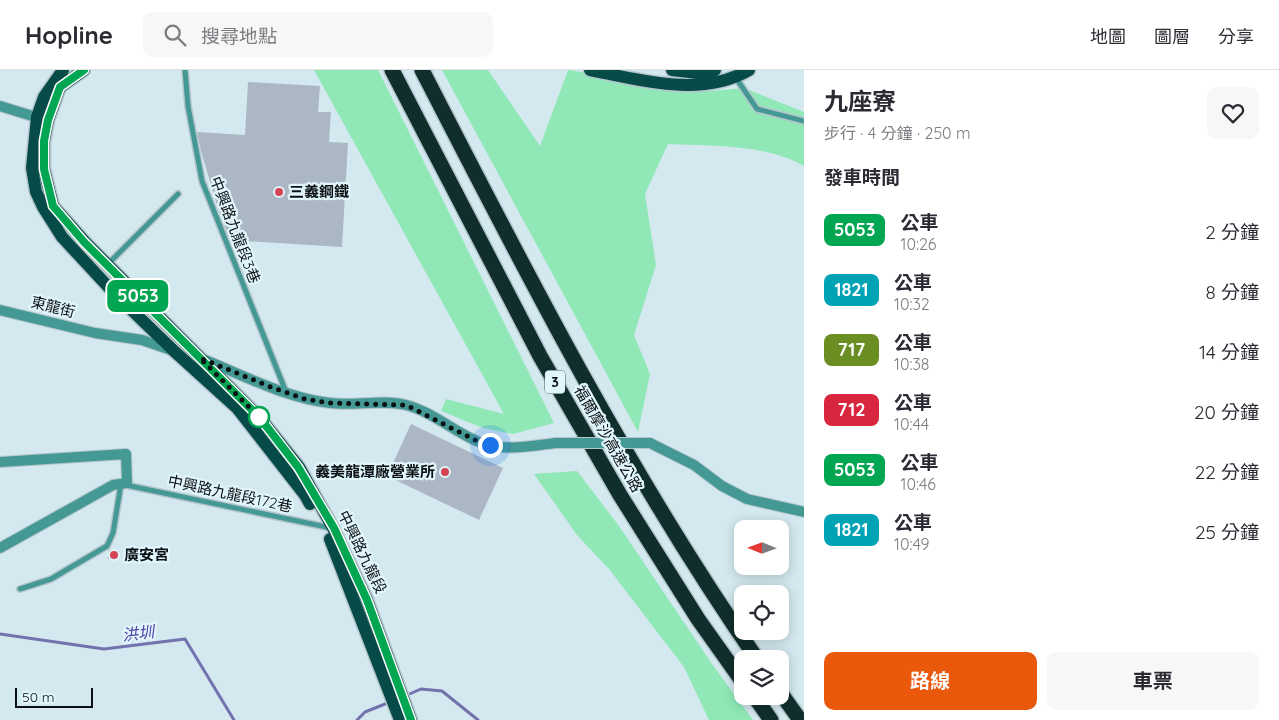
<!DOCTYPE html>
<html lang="zh-TW">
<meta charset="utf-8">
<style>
body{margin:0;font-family:Quicksand,"Noto Sans TC",sans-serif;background:#f7f7f7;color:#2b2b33;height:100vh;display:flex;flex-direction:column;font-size:19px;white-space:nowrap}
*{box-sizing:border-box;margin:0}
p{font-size:16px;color:#7c7c81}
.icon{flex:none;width:28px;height:28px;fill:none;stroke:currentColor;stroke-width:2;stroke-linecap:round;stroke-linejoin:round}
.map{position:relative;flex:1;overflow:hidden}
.side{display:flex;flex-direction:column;background:#fff;width:475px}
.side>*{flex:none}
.badge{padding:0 10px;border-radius:8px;font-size:18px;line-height:32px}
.needle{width:32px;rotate:271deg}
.fabs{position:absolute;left:734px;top:450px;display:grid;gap:10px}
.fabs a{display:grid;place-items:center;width:55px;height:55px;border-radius:10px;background:#fff;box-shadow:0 2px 12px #0003;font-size:25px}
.scale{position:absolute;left:15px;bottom:12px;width:78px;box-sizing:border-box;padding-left:5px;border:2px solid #0a1013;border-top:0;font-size:14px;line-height:18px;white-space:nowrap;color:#0a1013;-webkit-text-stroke:4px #e1f5fd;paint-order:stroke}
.you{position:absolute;width:25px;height:25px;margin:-12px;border:4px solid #fff;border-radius:50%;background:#1a73e8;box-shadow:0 0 0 8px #1a73e833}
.map>.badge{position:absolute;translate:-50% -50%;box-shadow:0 0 0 2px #fff}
h2{padding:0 20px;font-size:19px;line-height:45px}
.round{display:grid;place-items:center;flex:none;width:52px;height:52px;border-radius:10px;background:#f7f7f7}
.headline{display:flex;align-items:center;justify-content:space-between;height:85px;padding:0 20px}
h1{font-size:24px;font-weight:700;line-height:38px}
.action{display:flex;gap:10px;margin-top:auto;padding:10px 20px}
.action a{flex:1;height:58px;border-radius:10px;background:#ea580c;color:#fff;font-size:20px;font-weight:700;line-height:58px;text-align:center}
.action a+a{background:#f7f7f7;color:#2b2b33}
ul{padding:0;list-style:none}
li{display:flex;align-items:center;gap:15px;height:60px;padding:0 20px}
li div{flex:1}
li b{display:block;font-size:19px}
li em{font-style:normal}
li .badge{min-width:55px;font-weight:700;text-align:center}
header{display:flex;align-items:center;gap:30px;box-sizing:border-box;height:70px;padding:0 25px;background:#fff;border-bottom:1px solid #e1e1e2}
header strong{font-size:24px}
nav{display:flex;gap:28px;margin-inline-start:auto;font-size:18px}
.search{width:350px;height:45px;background:#f7f7f7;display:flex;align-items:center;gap:12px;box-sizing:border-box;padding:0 18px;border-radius:10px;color:#7c7c81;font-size:19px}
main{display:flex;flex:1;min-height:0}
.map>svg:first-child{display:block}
</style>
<header>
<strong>Hopline</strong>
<div class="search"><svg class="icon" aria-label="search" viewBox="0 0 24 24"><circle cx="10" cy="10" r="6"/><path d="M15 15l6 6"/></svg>搜尋地點</div>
<nav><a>地圖</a><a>圖層</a><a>分享</a></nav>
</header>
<main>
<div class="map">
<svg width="804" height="650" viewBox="0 0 804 650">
<rect width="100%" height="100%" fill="#d4e8ef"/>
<g fill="#8fe8b6">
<path d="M 314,0 L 378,0 L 554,353 L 513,364 L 483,358 L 441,341 L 446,329 L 504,344 Z"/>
<path d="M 442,0 L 488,0 L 540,76 L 568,0 L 712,21 L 744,18 L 804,42 L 804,96 C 766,74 711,76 668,74 L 645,124 L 656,195 L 634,265 L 650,304 L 638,362 Z"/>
<path d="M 577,401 L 619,456 L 712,594 L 753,650 L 709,650 L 684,597 L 609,499 L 577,465 L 534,404 Z"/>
</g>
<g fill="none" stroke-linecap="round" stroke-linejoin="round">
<g stroke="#7272ae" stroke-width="3">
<path d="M 0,564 L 104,579 L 185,569 L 234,650"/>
<path d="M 405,626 L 421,619 L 442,621 L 478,650"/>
<path d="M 357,650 L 365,642 L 390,632"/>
</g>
</g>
<g fill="#abb7c4">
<path d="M 248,12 L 320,16 L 318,42 L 331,42 L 329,72 L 348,73 L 342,177 L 230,170 L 218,138 L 201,81 L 197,62 L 245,65 Z"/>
<path d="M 411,354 L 503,398 L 479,450 L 387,406 Z"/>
<path d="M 109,480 L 119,481 L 118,489 L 108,489 Z"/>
</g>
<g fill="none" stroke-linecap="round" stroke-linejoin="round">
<defs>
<g id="service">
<path d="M 185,0 L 188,36 L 202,111 L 286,322"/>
<path d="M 736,8 L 757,39 L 804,51"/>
<path d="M 108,194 L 178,124"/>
<path d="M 20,519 L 51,509 L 107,476 L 113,463 L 121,414 L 331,458"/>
</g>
<g id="minor">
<path d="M 0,36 L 42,49"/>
<path d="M 0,240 L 95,263 L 142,270 L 174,281"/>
<path d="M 205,290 C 245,306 286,328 330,333 C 354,336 383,329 406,335 C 437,343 461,369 492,376 C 512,380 536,375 556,373"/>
<path d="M 650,373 L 694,395 L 722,416 L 747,429 L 804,442"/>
<path d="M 0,392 L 126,384 L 127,413 L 113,415 L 0,478"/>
</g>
<g id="primary">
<path d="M 63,0 L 44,27 L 37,47 L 32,98 L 36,122 L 43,137 L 62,167 L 113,222 L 174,281 L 237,338 L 305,425 L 310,434"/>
<path d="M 84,0 L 60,17 L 48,50 L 44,71 L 44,99 L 53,136 L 85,172 L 260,348 L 299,397 L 333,458 L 367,530 L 411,650"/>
<path d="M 590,0 C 640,10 701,28 749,0"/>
<path d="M 672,0 L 706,4 L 715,0"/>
<path d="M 330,469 L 400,650"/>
</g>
<g id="motorway">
<path d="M 392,0 L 540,286 L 620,425 L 698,549 L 742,611"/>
<path d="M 422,0 C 525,201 628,403 757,589"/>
<path d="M 780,622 L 800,650"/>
<path d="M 754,626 L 771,650"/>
</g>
</defs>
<use href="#service" stroke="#b4c5cc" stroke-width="8"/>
<use href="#minor" stroke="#b4c5cc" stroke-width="12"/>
<use href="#primary" stroke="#b4c5cc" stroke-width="15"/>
<use href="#motorway" stroke="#b4c5cc" stroke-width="18"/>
<use href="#service" stroke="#459994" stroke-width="5"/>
<use href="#minor" stroke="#459994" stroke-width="10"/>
<use href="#primary" stroke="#074b48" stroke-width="12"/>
<use href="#motorway" stroke="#102e2c" stroke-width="15"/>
<defs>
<path id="minor-bridge" d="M 556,373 L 650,373"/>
</defs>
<use href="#minor-bridge" stroke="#b4c5cc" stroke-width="12" stroke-linecap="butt"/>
<use href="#minor-bridge" stroke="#459994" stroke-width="10"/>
</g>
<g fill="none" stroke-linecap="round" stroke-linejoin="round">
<defs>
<path id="line" d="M 84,0 L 60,17 L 48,50 L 44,71 L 44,99 L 53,136 L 84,172 L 260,348 L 298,397 L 334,458 L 367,530 L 411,650"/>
</defs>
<use href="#line" stroke="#fff" stroke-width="11"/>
<use href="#line" stroke="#00a651" stroke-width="8"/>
<path stroke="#0a1013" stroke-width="5" stroke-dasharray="0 9" d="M 259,347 L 260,348 L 200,288 L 271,317 L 305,329 L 330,333 L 406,335 L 479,372 L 490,375"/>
</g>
<g fill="#d44452" stroke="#e1f5fd" stroke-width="2">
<circle cx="279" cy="122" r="5"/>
<circle cx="445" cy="402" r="5"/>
<circle cx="114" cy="485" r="5"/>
</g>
<circle fill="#fff" stroke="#00a651" stroke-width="2.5" cx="259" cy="347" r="10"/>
<g text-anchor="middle" stroke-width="4.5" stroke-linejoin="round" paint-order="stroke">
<rect fill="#e1f5fd" stroke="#4a5559" stroke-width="1" x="545" y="300.5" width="20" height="23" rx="4"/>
<g font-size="14" font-weight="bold" fill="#0a1013">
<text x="555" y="317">3</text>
</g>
<g font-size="15" font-weight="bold" fill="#0a1013" stroke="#e1f5fd" text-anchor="start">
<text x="289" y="127">三義鋼鐵</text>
<text x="435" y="407" text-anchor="end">義美龍潭廠營業所</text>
<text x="124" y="490">廣安宮</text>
</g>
<g font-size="15" fill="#0a1013" stroke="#e1f5fd">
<text transform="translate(235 160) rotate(69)" y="5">中興路九龍段3巷</text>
<text transform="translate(53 237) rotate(14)" y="5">東龍街</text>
<text transform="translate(608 369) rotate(60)" y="5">福爾摩沙高速公路</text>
<text transform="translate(230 424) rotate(12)" y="5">中興路九龍段172巷</text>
<text transform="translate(362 482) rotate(64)" y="5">中興路九龍段</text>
</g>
<g font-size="16" font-style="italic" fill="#5043a5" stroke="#e1f5fd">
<text transform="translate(138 563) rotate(-7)" y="6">洪圳</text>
</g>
</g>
</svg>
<div class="fabs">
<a><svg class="needle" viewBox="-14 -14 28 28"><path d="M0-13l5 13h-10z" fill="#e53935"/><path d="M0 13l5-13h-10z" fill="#7c7c81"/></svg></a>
<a><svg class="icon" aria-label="locate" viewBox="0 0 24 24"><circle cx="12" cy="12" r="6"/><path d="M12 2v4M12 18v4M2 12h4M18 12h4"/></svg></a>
<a><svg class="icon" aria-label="layers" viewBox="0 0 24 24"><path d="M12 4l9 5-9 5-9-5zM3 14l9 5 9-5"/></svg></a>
</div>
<div class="scale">50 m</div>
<div class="you" style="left:490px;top:375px"></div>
<b class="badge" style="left:138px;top:226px;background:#00a651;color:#fff">5053</b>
</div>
<section class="side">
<div class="headline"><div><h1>九座寮</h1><p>步行 · 4 分鐘 · 250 m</p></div><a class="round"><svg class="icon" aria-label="heart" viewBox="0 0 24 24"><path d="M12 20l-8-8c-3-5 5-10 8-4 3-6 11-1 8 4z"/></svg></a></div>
<h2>發車時間</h2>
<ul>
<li><span class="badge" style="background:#00a651;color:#fff">5053</span><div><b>公車</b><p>10:26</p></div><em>2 分鐘</em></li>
<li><span class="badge" style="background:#00a3b4;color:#fff">1821</span><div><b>公車</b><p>10:32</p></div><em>8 分鐘</em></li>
<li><span class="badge" style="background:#6b8e23;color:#fff">717</span><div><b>公車</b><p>10:38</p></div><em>14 分鐘</em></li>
<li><span class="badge" style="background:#d7263d;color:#fff">712</span><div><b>公車</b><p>10:44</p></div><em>20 分鐘</em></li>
<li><span class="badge" style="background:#00a651;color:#fff">5053</span><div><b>公車</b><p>10:46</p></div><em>22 分鐘</em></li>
<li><span class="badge" style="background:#00a3b4;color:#fff">1821</span><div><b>公車</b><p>10:49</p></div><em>25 分鐘</em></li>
</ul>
<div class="action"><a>路線</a><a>車票</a></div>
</section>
</main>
